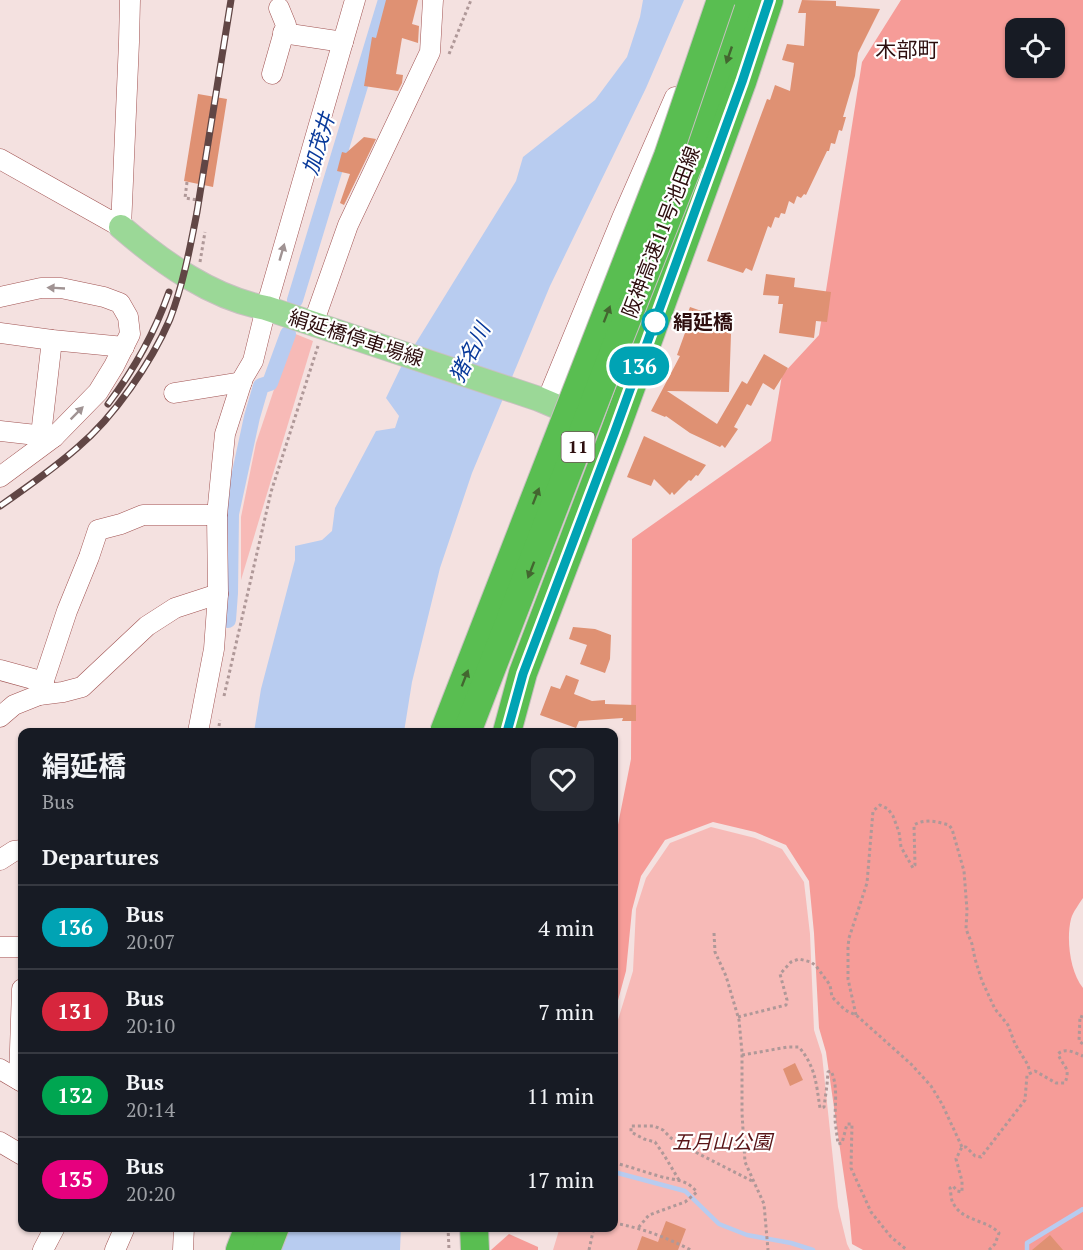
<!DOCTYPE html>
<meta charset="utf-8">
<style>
body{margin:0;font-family:"PT Serif","Noto Sans JP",serif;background:#242831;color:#f1f3f6;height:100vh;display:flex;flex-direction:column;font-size:22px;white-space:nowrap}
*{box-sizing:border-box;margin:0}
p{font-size:20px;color:#9ea1a6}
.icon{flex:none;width:33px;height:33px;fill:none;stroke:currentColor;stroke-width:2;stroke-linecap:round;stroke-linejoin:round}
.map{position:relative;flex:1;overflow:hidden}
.details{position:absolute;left:18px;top:728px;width:600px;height:504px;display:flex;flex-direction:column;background:#171b24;border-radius:12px;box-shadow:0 2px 4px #0004}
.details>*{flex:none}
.badge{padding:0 12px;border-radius:20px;font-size:21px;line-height:39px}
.controls{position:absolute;left:1005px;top:18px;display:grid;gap:12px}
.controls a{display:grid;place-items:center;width:60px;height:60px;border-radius:12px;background:#171b24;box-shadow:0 2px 4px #0004;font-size:30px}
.map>.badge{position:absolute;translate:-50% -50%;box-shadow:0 0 0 3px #fff}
h2{padding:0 24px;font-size:22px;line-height:54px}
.round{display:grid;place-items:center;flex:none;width:63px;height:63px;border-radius:12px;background:#242831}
.summary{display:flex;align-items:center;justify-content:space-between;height:102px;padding:0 24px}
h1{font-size:28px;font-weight:700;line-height:45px}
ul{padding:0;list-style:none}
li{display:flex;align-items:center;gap:18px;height:84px;padding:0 24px;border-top:2px solid #363941}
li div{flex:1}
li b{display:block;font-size:22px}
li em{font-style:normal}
li .badge{min-width:66px;font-weight:700;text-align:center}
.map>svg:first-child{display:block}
</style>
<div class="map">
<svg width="1083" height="1250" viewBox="0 0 1083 1250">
<rect width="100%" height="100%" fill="#f4e1e0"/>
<g fill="#f7bab7">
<path d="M 293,333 L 313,341 L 241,580 L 241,517 L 256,443 Z"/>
<path d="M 711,827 L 755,838 L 782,849 L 804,882 L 810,934 L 814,1030 L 822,1055 L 838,1207 L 847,1244 L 850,1250 L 553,1250 L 560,1227 L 614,1227 L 614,1033 L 633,971 L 636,909 L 646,878 L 670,843 Z"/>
</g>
<g fill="#f69c98" fill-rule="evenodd">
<path d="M 901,0 L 1083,0 L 1083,898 C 1079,904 1073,912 1071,919 C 1066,939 1070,972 1083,988 L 1083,1250 L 863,1250 L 852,1244 L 849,1211 L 826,1052 L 819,1028 L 814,933 L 809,881 L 786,845 L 755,832 L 713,822 L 665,840 L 641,876 L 632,910 L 626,971 L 614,1015 L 614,845 L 631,759 L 632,539 L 771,441 L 782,375 L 819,335 L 862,62 ZM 1016,28 L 1054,28 L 1054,68 L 1016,68 Z"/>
<path d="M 509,1234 L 538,1247 L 538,1250 L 491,1250 Z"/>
</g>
<g fill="#b8ccf0">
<path d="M 643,0 L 684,0 L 646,88 L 550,286 L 472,473 L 440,568 L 412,682 L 404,732 L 254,732 L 261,689 L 295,560 L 295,546 L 322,540 L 332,531 L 335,508 L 376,431 L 395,428 L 399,416 L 386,398 L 401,367 L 516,181 L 523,157 L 595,100 L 627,57 L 640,17 Z"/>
<path d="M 240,1227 L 401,1227 L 400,1250 L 241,1250 Z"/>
</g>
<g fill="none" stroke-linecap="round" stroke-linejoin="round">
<g stroke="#b8ccf0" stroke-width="4.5">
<path d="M 614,1172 L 685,1191 L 719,1224 L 747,1235 L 791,1243 L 813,1250"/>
<path d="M 1027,1250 L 1027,1243 L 1083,1209"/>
</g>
<g stroke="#b8ccf0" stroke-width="16">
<path d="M 295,300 L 386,0"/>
<path d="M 228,620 L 230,593 L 231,514 L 252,417 L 261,386 L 270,383 L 288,334"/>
</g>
</g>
<g fill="#df9173">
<path d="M 386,0 L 418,0 L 412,24 L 419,26 L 418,43 L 402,38 L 396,74 L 403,75 L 402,83 L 398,91 L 364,86 L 372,37 L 376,38 Z"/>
<path d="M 802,0 L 836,1 L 836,6 L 880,9 L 858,53 L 855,76 L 843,117 L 846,117 L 842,131 L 839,130 L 835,144 L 831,143 L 829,151 L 827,151 L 806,195 L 804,194 L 801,198 L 797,196 L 794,204 L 789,201 L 785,214 L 781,213 L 779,218 L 775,217 L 771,228 L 768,226 L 752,271 L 746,268 L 743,273 L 707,261 L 767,99 L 770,100 L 775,85 L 790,91 L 794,63 L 782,60 L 787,44 L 804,46 L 806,13 L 798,13 Z"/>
<path d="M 198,94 L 227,99 L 213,187 L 184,181 Z"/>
<path d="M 364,137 L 376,139 L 344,205 L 340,203 L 350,174 L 337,171 L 342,152 L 346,153 Z"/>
<path d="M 766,274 L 795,278 L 794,287 L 831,292 L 827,322 L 816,321 L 814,338 L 779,333 L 783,304 L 778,304 L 779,296 L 763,295 Z"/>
<path d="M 690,307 L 730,321 L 728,327 L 716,325 L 731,334 L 729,392 L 667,391 L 717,424 L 742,381 L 747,384 L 764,354 L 788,368 L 774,390 L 763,383 L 751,406 L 747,404 L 734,427 L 738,429 L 725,448 L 722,445 L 720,447 L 690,433 L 666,416 L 665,417 L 651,411 L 680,356 L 677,355 L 686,330 L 682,329 Z"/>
<path d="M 644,436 L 697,461 L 706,465 L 698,476 L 696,475 L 691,481 L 689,480 L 674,495 L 672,492 L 670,495 L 654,479 L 651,486 L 627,477 Z"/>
<path d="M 573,627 L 595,629 L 611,635 L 610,659 L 605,673 L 580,664 L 587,645 L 569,639 Z"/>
<path d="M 566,675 L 579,680 L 574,694 L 592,701 L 605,700 L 605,704 L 636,705 L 636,721 L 622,721 L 623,718 L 579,721 L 576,728 L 540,715 L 551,686 L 560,689 Z"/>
<path d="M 795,1063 L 803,1080 L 790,1086 L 783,1069 Z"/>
<path d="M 666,1221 L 686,1229 L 678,1250 L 637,1250 L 642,1236 L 658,1242 Z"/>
<path d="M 1050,1235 L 1063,1250 L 1032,1250 Z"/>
</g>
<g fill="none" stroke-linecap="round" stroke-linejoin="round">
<defs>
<g id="minor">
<path d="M 283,33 L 343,42"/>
<path d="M 272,74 L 286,25 L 279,8"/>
<path d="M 0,159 L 121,227 L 129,42 L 130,0"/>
<path d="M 0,297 L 41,288 L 61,288 L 104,297 L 120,303 L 128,317 L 130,334 L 114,366 L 98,392 L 54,437 L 0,477"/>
<path d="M 313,324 L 348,225 L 430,52 L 433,0"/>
<path d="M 0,333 L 52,340 L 124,347"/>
<path d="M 174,393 L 242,382"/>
<path d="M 550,393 L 622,218 L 675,97"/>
<path d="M 0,431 L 54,437"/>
<path d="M 41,435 L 52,340"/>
<path d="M 0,670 L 44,682"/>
<path d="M 39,695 L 67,611 L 89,557 L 98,530 L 121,524 L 143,515 L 217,515"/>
<path d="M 0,717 L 14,705 L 39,695 L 63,692 L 82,687 L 147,626 L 175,608 L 218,594"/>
<path d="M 198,732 L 214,649 L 218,594 L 217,515 L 225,434 L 243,378 L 253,361 L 266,308 L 355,0"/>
<path d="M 0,860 L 14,851 L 22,850"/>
<path d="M 0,947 L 22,947"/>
<path d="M 0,1069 L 22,1082"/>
<path d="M 19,1080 L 22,989"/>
<path d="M 0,1142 L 22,1155"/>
<path d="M 43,1250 L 55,1227"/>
<path d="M 115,1250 L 125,1227"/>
<path d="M 183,1250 L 184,1227"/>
</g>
<path id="major" d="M 121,227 C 163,263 212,298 266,308 L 539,399 L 584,418"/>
<g id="highway">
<path d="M 689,163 L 748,0"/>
<path d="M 507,732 L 523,673 L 615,431 L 742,82 L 769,0"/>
<path d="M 474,1227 L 475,1250"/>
<path d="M 240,1250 L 249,1227"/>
<path d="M 266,1250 L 275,1227"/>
</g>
</defs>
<use href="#minor" stroke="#a15352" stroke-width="21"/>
<use href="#major" stroke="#c8c0c0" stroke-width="26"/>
<use href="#highway" stroke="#c8c0c0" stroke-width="30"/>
<g stroke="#af9898" stroke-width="3" stroke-dasharray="3 3" stroke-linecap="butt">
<path d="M 449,54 L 471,0"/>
<path d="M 187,182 L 185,198 L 204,201"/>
<path d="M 200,262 L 205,232"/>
<path d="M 224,696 L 271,492 L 318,346"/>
<path d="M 218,732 L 220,720"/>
<path d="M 714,933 L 715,952 L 726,976 L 739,1020 L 742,1052 L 742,1113 L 745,1162 L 764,1204 L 768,1250"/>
<path d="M 856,1015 L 848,979 L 848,947 L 849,938 L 867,883 L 873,811 L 880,805 L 888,809 L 893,816 L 899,832 L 901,847 L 913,868 L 915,865 L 914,825 C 925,818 938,822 949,825 L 952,829 L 964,871 L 967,910 L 966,929 L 972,944 L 975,959 L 982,981 L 995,1009 L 1008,1025 L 1015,1044 L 1028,1065 L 1030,1073"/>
<path d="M 738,1017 L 786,1005 L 787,1000 L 780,974 L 791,962 L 799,959 L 811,962 L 816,966 L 830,985 L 832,997 L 845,1010 L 856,1015 L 911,1064 L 931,1086 L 942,1104 L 962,1147"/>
<path d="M 1083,1017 L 1080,1016 L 1079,1041 L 1083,1044"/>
<path d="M 742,1055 L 788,1047 L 799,1047 C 816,1068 816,1083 820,1108 L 824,1107 L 827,1085 L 828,1072 L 831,1071 C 838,1085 835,1104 835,1120 C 836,1128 837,1136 838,1144 L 842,1143 L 847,1124 L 852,1124 L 851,1168 L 871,1212 L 891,1237 L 907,1250"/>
<path d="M 614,1163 C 629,1166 644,1172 659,1176 C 675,1181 685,1178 697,1192 L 685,1202 L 649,1215 L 638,1228"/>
<path d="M 679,1180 L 664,1155 L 655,1142 L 644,1139 L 631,1132 L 631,1126 L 654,1126 L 663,1130 L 671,1138 L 699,1154 L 752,1181"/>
<path d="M 614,1223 C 642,1228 665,1237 691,1250"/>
<path d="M 448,1227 L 449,1250"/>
<path d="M 589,1250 L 594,1227"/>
<path d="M 989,1250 L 995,1244 L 999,1233 C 986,1219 963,1222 953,1203 C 951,1200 951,1193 950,1188 L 953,1186 L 957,1191 L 962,1192 L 962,1181 L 956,1159 L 962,1147 L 966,1147 L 975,1156 L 981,1157 L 1025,1100 L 1027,1075 L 1035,1071 L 1056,1083 L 1065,1083 C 1071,1067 1063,1067 1058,1054 C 1065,1047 1075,1053 1083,1056"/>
</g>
<use href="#minor" stroke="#fff" stroke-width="20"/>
<use href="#major" stroke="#9bd897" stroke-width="24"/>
<use href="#highway" stroke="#59be51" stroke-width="28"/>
<defs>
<g id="rail">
<path d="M 108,404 C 133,371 155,332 169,292"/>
<path d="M 0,506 C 26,488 53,469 77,448 C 114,417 151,363 170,319 C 183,285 190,248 197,212 L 231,0"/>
</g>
</defs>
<use href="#rail" stroke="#614645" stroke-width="7"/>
<use href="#rail" stroke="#fff" stroke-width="4.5" stroke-dasharray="14" stroke-linecap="butt"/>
<defs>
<g id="highway-bridge">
<path d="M 444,732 L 668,156 L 721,0"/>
<path d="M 467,732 L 615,349 L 689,163"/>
</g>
</defs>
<use href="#highway-bridge" stroke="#c8c0c0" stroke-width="30" stroke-linecap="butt"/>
<use href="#highway-bridge" stroke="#59be51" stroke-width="28"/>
</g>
<defs><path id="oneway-solid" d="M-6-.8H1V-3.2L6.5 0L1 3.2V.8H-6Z" transform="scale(1.5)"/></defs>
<g fill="#436630">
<use href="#oneway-solid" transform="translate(729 55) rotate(109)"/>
<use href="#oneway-solid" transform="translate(607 314) rotate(-69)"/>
<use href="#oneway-solid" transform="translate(536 496) rotate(-69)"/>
<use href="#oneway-solid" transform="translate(531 570) rotate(111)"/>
<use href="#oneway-solid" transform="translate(465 678) rotate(-69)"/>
</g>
<g fill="#a09393">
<use href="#oneway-solid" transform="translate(282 252) rotate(-74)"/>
<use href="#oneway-solid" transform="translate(56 288) rotate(-177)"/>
<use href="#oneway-solid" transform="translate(77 413) rotate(-45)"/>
</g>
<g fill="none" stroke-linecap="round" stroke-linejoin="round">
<defs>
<path id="line" d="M 507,732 L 523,674 L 615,431 L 742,82 L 769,0"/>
</defs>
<use href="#line" stroke="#fff" stroke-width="14"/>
<use href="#line" stroke="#00a3b4" stroke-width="9"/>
</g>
<circle fill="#fff" stroke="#00a3b4" stroke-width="3" cx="655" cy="322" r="12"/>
<g text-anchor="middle" stroke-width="4.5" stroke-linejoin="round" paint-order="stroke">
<rect fill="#fff" stroke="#6c5656" stroke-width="1.5" x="561.5" y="432" width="33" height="30" rx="4.5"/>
<g font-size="18" font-weight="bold" fill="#2d0e0e">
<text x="578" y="453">11</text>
</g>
<g font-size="20" fill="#2d0e0e" stroke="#fff">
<text transform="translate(661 232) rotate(-69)" y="7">阪神高速11号池田線</text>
<text transform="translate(356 338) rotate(18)" y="7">絹延橋停車場線</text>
</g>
<g font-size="20" font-weight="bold" fill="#2d0e0e" stroke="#fff" text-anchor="start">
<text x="673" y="329">絹延橋</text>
</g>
<g font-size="20" font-style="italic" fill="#591518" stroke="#fff">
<text x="722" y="1149">五月山公園</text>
</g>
<g font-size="21" fill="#2d0e0e" stroke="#fff">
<text x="907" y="57">木部町</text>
</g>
<g font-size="21" font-style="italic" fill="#08399a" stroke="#fff">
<text transform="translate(319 144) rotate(-73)" y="7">加茂井</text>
<text transform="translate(470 353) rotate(-63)" y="7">猪名川</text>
</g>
</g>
</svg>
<div class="controls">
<a><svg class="icon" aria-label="locate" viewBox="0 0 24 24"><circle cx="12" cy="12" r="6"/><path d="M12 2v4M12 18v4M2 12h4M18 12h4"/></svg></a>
</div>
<b class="badge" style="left:639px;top:366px;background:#00a3b4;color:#fff">136</b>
<section class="details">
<div class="summary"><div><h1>絹延橋</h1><p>Bus</p></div><a class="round"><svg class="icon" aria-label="heart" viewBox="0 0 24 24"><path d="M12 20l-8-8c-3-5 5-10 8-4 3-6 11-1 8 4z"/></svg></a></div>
<h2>Departures</h2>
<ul>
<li><span class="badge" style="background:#00a3b4;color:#fff">136</span><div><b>Bus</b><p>20:07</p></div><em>4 min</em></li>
<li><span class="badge" style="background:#d7263d;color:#fff">131</span><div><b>Bus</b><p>20:10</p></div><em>7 min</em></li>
<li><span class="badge" style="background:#00a651;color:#fff">132</span><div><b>Bus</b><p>20:14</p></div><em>11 min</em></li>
<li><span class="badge" style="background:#e6007e;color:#fff">135</span><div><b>Bus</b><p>20:20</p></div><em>17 min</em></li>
</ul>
</section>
</div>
